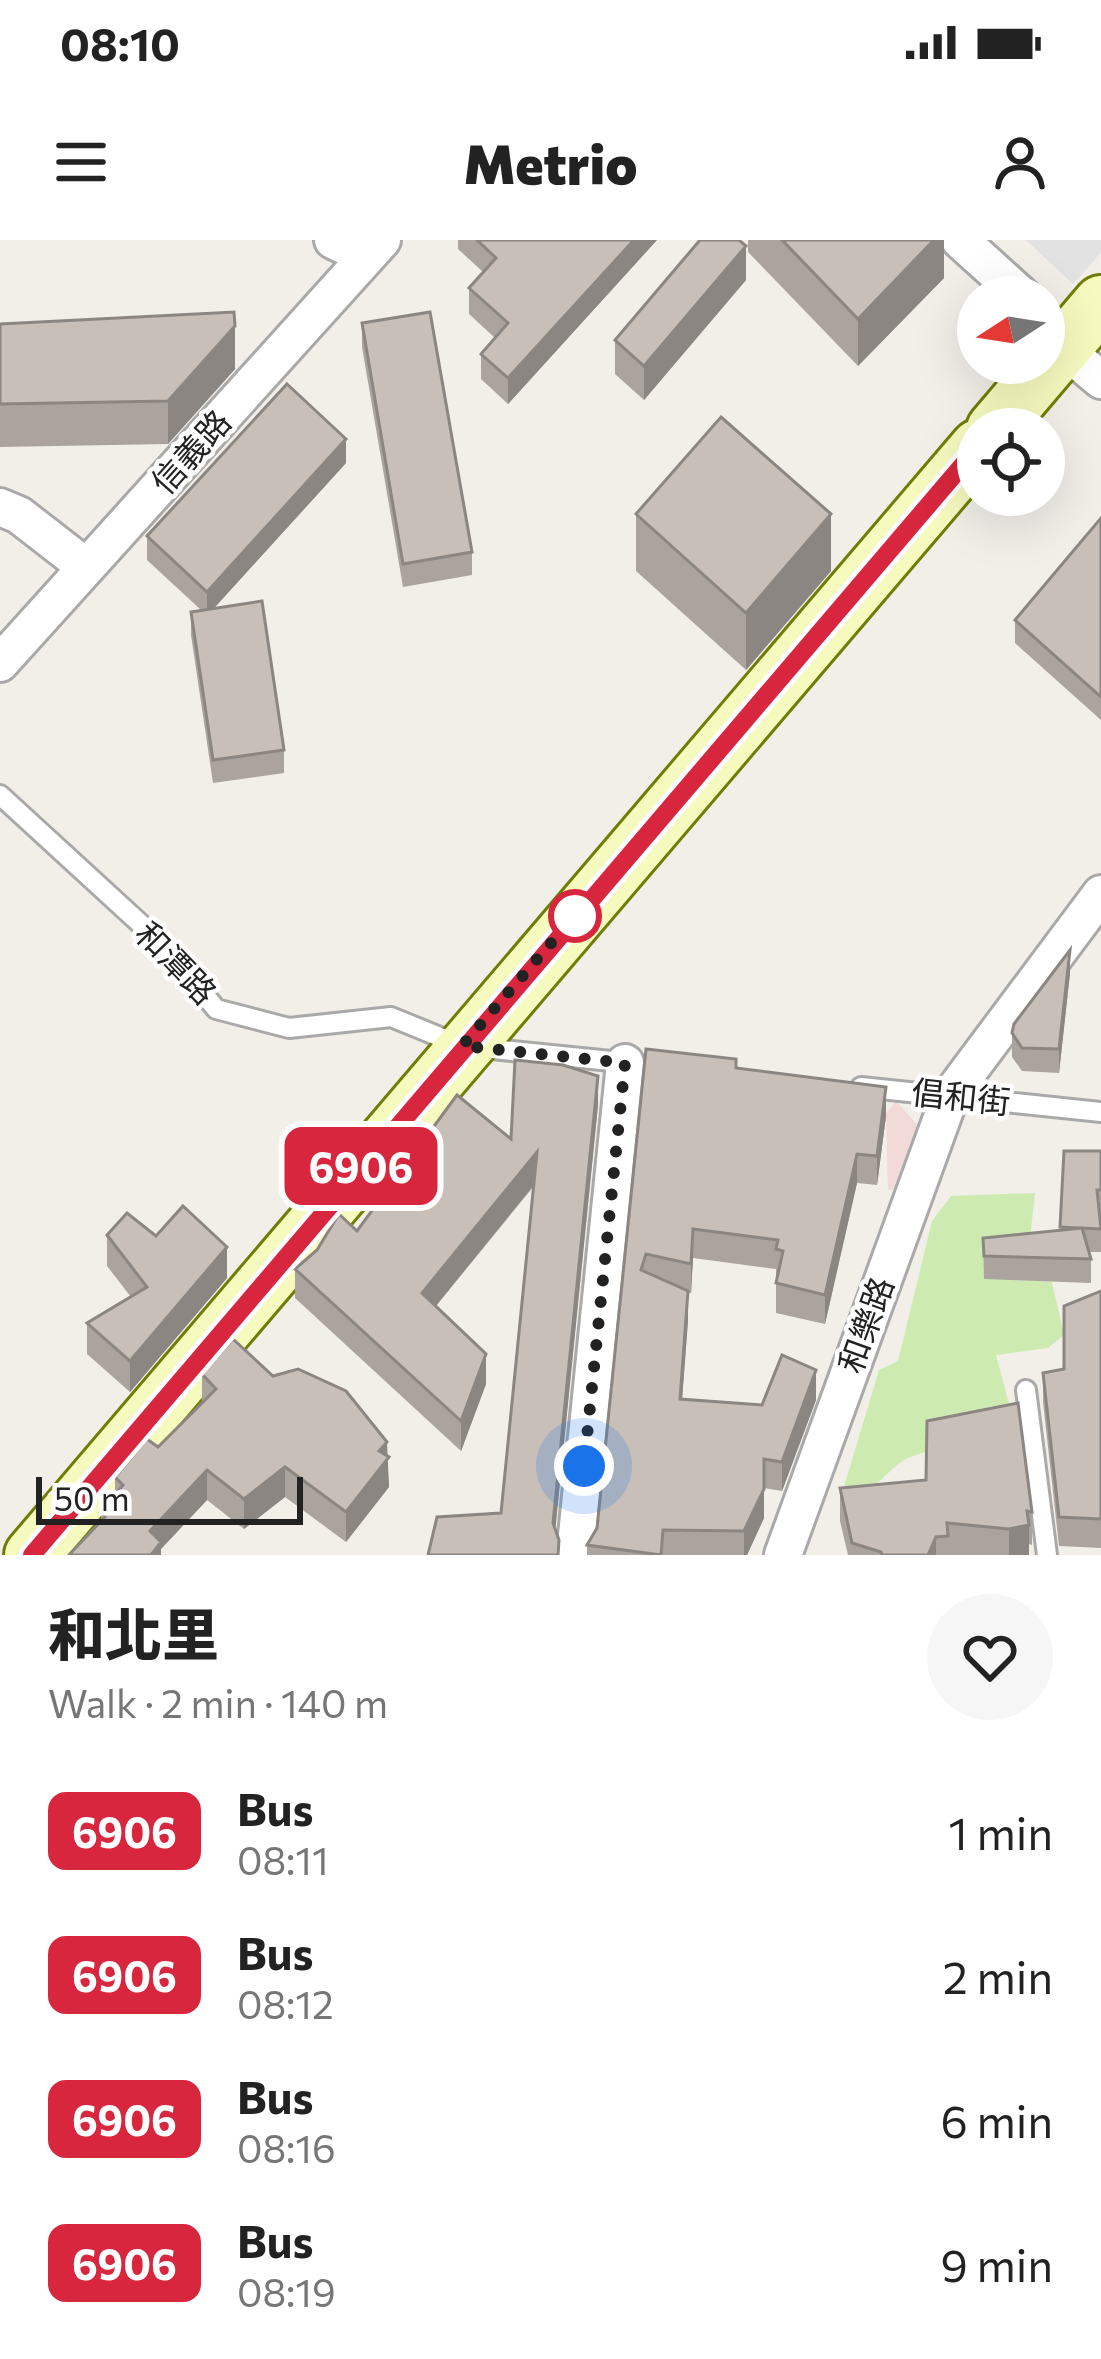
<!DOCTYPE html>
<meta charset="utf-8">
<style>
body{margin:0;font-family:Commissioner,"Noto Sans TC",sans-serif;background:#f6f6f6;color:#222;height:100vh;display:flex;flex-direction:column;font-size:45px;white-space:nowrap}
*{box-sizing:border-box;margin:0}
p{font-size:39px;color:#767676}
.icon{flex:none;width:66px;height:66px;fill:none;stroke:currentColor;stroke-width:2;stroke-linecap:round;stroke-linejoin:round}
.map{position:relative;height:1315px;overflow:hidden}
.details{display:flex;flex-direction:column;background:#fff;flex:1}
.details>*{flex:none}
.badge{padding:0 24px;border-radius:18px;font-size:42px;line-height:78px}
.needle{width:78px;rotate:258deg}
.buttons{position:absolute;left:957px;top:36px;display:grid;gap:24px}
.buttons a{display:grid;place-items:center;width:108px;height:108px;border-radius:50%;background:#fff;box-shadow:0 12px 48px #0002;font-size:60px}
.scale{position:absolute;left:36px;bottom:30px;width:267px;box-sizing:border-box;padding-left:12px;border:6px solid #222;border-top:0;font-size:33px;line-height:42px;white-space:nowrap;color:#222;-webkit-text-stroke:9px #fff;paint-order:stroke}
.you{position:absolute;width:60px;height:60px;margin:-30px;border:9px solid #fff;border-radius:50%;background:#1a73e8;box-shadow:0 0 0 18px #1a73e833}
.map>.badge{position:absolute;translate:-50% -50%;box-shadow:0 0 0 6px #fff}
.round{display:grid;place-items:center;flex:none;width:126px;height:126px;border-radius:63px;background:#f6f6f6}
.headline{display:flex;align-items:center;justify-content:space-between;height:204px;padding:0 48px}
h1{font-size:57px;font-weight:800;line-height:90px}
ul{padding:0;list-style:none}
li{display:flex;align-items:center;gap:36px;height:144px;padding:0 48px}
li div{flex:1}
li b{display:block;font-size:45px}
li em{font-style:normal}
li .badge{min-width:132px;font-weight:700;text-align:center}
.status{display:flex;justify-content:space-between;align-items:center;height:84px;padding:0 60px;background:#fff;direction:ltr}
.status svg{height:33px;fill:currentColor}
header{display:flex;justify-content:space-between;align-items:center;height:156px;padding:0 48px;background:#fff;font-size:54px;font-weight:800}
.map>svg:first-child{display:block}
</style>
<div class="status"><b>08:10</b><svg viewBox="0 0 49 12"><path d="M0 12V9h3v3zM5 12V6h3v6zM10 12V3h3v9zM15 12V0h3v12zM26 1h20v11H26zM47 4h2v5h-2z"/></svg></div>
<header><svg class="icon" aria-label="menu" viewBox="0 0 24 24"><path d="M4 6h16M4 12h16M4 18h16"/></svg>Metrio<svg class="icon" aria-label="person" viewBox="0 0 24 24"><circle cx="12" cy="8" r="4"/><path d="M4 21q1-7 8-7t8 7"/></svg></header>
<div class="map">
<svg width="1101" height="1315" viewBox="0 0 1101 1315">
<rect width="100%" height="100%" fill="#f2efe9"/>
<path fill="#f2dad9" d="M 896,861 L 923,891 L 904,948 L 888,950 L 886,873 Z"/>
<path fill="#cdebb0" d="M 1035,953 L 1028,1017 L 1014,1040 L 1052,1042 L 1064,1095 L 1048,1108 L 996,1115 L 1015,1186 C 981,1206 948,1204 913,1216 C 885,1226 875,1260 840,1260 L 879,1130 L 898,1121 L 932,981 L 951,956 Z"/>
<path fill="#e2e2e2" d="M 1026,0 L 1101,0 L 1101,13 L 1073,44 Z"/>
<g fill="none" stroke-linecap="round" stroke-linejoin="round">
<defs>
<g id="lane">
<path d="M 0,555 L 169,710 L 216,769 L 289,788 L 391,777 L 462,806 L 631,823"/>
<path d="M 861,847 L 1101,872"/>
<path d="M 1026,1150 L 1047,1315"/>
</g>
<g id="street">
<path d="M 333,0 L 366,16"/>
<path d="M 960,0 L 1023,57"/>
<path d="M 1063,108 L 1101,140"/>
<path d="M 0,267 L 19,275 L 86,327"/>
<path d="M 0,423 L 382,0"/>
<path d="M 575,1315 L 625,823"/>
<path d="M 783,1315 L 950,856 L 1101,654"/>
</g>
<g id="secondary">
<path d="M 994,189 L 1101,63"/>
<path d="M 32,1315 L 978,207"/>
</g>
</defs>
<use href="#lane" stroke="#a9a9a9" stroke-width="24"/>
<use href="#street" stroke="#a9a9a9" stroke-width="42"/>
<use href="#secondary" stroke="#707d05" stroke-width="60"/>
<use href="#lane" stroke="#fff" stroke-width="18"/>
<use href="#street" stroke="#fff" stroke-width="36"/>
<use href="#secondary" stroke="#f7fabf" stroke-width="54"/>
</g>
<g fill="#aba49e">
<path d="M 458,0 L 657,0 L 508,164 L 481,139 L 481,114 L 495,98 L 469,74 L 469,48 L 483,32 L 458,9 Z"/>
<path d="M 748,0 L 944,0 L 944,38 L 858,126 L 748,12 Z"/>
<path d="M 746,40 L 644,160 L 615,134 L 615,100 Z"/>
<path d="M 362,83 L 472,312 L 472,335 L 403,347 L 362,107 Z"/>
<path d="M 0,84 L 235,129 L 168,204 L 0,207 Z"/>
<path d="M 346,223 L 213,369 L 284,510 L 284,533 L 213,543 L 191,395 L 191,372 L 201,370 L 147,320 L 147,296 Z"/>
<path d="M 636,274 L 831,331 L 746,430 L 636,331 Z"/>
<path d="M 1101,278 L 1101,480 L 1015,403 L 1015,380 Z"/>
<path d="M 1070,733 L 1059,833 L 1022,831 L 1012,817 L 1012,793 Z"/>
<path d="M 646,809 L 736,828 L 886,876 L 877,945 L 857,943 L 825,1084 L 776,1073 L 776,1029 L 693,1018 L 691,1053 L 688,1053 L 688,1080 L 682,1159 L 762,1165 L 816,1160 L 782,1251 L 764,1248 L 764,1278 L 747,1315 L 587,1315 L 587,1305 L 597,1288 Z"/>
<path d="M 598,865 L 555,1289 L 559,1315 L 501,1273 L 534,946 L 436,1066 L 486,1144 L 461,1211 L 295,1058 L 295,1029 L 511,899 Z"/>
<path d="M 1064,911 L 1101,911 L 1101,1012 L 1089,1012 L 1091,1019 L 1091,1043 L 984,1039 L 983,998 L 1060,990 Z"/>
<path d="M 107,995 L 156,996 L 227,1038 L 130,1152 L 87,1114 L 87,1083 L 131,1057 L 107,1026 Z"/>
<path d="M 1101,1051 L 1101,1308 L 1059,1306 L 1043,1162 L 1043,1133 L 1064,1129 Z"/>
<path d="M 202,1134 L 273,1136 L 387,1216 L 389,1247 L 346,1302 L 285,1257 L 244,1289 L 207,1260 L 161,1309 L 161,1315 L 101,1281 L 101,1272 L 115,1255 L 115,1237 L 158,1207 L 202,1163 Z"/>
<path d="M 840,1248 L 1032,1272 L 1032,1305 L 1029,1304 L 1029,1315 L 848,1315 L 840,1281 Z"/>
</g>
<g fill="#8b8681">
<path d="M 634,0 L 657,0 L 508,164 L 508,138 Z"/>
<path d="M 934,0 L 944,0 L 944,38 L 858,126 L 858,79 Z"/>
<path d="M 746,6 L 746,40 L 644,160 L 644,126 Z"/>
<path d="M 235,86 L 235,129 L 168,204 L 168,161 Z"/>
<path d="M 346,199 L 346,223 L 207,376 L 207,352 Z"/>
<path d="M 831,274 L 831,331 L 746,430 L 746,373 Z"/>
<path d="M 1070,710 L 1070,733 L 1059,833 L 1059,809 Z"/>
<path d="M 598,836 L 598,865 L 553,1313 L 553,1283 Z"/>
<path d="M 886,847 L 886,876 L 877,945 L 877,916 Z"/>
<path d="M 537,912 L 537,941 L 422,1083 L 422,1053 Z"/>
<path d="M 857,914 L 857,943 L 825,1084 L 825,1055 Z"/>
<path d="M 693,989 L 693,1018 L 691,1053 L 691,1024 Z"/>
<path d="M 227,1007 L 227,1038 L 130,1152 L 130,1121 Z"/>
<path d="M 688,1051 L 688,1080 L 680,1188 L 680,1159 Z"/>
<path d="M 486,1114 L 486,1144 L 461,1211 L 461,1181 Z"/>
<path d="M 816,1130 L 816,1160 L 782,1251 L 782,1222 Z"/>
<path d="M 387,1202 L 389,1247 L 346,1302 L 346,1272 L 379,1211 Z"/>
<path d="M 285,1227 L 285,1257 L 244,1289 L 244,1259 Z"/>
<path d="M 207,1230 L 207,1260 L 161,1309 L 161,1315 L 150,1315 L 150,1291 Z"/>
<path d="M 764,1249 L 764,1278 L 747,1315 L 744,1315 L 744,1291 Z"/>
<path d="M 1029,1285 L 1029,1315 L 1009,1315 L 1009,1289 Z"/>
<path d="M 936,1297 L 936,1315 L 928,1315 Z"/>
</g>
<g fill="#c7bfb8" stroke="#8b8681" stroke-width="3">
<path d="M 477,0 L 634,0 L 508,138 L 481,114 L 508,83 L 469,48 L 496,18 Z"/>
<path d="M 700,0 L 739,0 L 746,6 L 644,126 L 615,100 Z"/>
<path d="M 782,0 L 934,0 L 858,79 Z"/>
<path d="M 234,72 L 235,86 L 168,161 L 0,164 L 0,84 Z"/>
<path d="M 430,72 L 472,312 L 403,324 L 362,83 Z"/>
<path d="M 287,144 L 346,199 L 207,352 L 147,296 Z"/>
<path d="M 721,177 L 831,274 L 746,373 L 636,274 Z"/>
<path d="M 1101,278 L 1101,457 L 1015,380 Z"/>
<path d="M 262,361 L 284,510 L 213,520 L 191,372 Z"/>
<path d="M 1070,710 L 1059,809 L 1022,808 L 1012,793 L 1014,784 Z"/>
<path d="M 646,809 L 736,819 L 736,828 L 886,847 L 877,916 L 857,914 L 825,1055 L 776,1043 L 783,1011 L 776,1009 L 778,1000 L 693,989 L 691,1024 L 646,1014 L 641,1030 L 688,1051 L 680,1159 L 762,1165 L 782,1115 L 816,1130 L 782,1222 L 764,1219 L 764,1249 L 744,1291 L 663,1290 L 661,1315 L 587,1305 L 597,1288 Z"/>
<path d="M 515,820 L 563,825 L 598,836 L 553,1283 L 559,1300 L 558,1315 L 428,1315 L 437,1277 L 501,1273 L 537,912 L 422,1053 L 486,1114 L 461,1181 L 295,1029 L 317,1010 L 339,974 L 357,991 L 457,855 L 511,899 Z"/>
<path d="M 1064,911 L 1101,911 L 1101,950 L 1097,950 L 1101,989 L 1060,987 Z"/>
<path d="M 183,966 L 227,1007 L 130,1121 L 87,1083 L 147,1047 L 107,995 L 127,973 L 156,996 Z"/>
<path d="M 1082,988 L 1091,1019 L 984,1016 L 983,998 Z"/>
<path d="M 1101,1051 L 1101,1279 L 1059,1277 L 1043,1133 L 1064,1129 L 1064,1066 Z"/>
<path d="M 233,1099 L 273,1136 L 298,1129 L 346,1151 L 387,1202 L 379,1211 L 389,1217 L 346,1272 L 285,1227 L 244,1259 L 207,1230 L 150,1291 L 161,1302 L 151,1315 L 69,1315 L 105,1277 L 101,1272 L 123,1245 L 115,1237 L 147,1199 L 158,1207 L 216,1149 L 202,1134 Z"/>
<path d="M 1018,1163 L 1032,1272 L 1027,1271 L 1029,1285 L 1009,1289 L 947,1283 L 948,1296 L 936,1297 L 928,1315 L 882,1315 L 881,1312 L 852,1303 L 840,1248 L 926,1240 L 927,1181 Z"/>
</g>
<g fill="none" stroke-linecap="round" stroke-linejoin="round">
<defs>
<path id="line" d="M 32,1315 L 978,207"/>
</defs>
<use href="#line" stroke="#fff" stroke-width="27"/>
<use href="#line" stroke="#d7263d" stroke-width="18"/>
<path stroke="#222" stroke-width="12" stroke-dasharray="0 21.6" d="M 575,676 L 584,665 L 462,806 L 625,823 L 584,1226"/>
</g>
<circle fill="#fff" stroke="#d7263d" stroke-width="6" cx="575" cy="676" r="24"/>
<g text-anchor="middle" stroke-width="9" stroke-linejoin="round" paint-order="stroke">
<g font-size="33" fill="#222" stroke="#fff">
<text transform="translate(191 212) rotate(-48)" y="12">信義路</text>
<text transform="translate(176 723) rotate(46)" y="12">和潭路</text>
<text transform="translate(961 857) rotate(6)" y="12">倡和街</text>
<text transform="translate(866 1085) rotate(-70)" y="12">和樂路</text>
</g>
</g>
</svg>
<div class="buttons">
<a><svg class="needle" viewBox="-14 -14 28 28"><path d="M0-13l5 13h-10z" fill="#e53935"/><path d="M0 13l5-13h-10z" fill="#767676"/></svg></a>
<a><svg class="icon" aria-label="locate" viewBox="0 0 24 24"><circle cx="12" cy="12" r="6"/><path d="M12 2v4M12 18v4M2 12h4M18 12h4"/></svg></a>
</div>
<div class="scale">50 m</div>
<div class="you" style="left:584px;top:1226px"></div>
<b class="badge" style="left:361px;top:926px;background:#d7263d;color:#fff">6906</b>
</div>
<section class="details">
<div class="headline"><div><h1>和北里</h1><p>Walk · 2 min · 140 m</p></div><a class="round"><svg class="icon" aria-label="heart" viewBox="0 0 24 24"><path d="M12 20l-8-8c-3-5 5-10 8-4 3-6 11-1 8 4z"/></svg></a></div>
<ul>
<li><span class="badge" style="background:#d7263d;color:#fff">6906</span><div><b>Bus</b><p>08:11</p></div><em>1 min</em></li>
<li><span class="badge" style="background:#d7263d;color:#fff">6906</span><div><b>Bus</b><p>08:12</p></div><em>2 min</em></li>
<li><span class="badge" style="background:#d7263d;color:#fff">6906</span><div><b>Bus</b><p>08:16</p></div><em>6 min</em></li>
<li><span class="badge" style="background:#d7263d;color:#fff">6906</span><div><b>Bus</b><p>08:19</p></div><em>9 min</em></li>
</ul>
</section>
